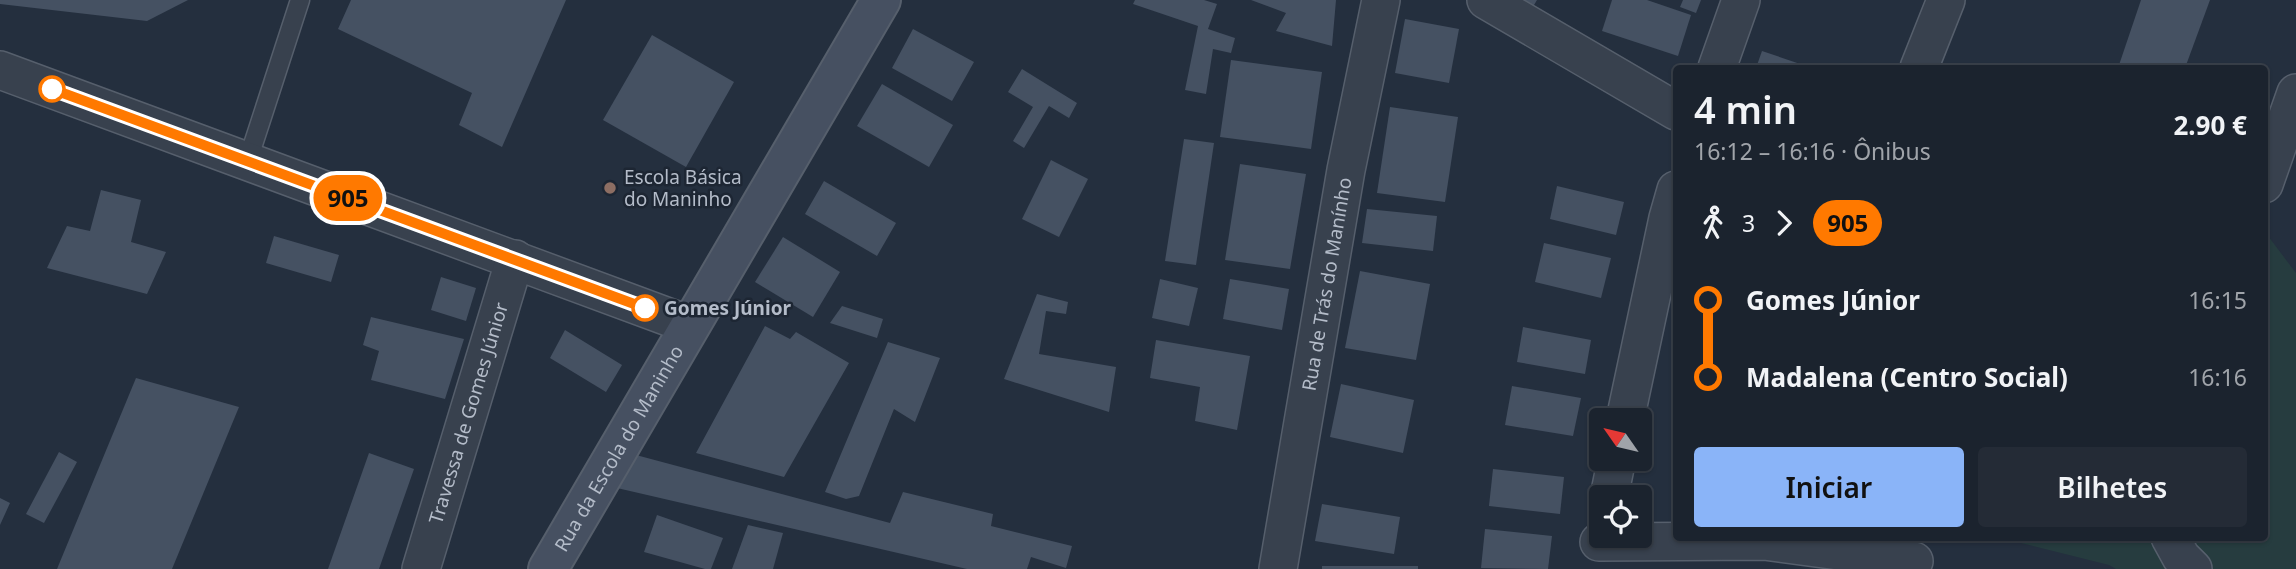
<!DOCTYPE html>
<html lang="pt">
<meta charset="utf-8">
<style>
body{margin:0;font-family:"Noto Sans",sans-serif;background:#242b36;color:#f1f3f6;height:100vh;display:flex;flex-direction:column;font-size:26px;white-space:nowrap}
*{box-sizing:border-box;margin:0}
p{font-size:23px;color:#a0a4aa}
.icon{flex:none;width:38px;height:38px;fill:none;stroke:currentColor;stroke-width:2;stroke-linecap:round;stroke-linejoin:round}
.map{position:relative;flex:1;overflow:hidden}
.side{position:absolute;left:1673px;top:65px;width:595px;height:476px;display:flex;flex-direction:column;background:#1b232e;border-radius:7px;box-shadow:0 2px 5px #0004,0 0 0 2px #39404a}
.side>*{flex:none}
.badge{padding:0 14px;border-radius:23px;font-size:24px;line-height:46px}
.needle{width:46px;rotate:304deg}
.controls{position:absolute;left:1589px;top:408px;display:grid;gap:14px}
.controls a{display:grid;place-items:center;width:63px;height:63px;border-radius:7px;background:#1b232e;box-shadow:0 2px 5px #0004,0 0 0 2px #39404a;font-size:35px}
.map>.badge{position:absolute;translate:-50% -50%;box-shadow:0 0 0 4px #fff}
.legs{display:flex;align-items:center;gap:10px;height:77px;padding:0 21px;font-size:23px}
.legs p{margin-inline-start:auto}
.overview{display:flex;align-items:center;justify-content:space-between;height:119px;padding:0 21px}
h1{font-size:38px;font-weight:600;line-height:52px}
.primary-button{display:flex;gap:14px;margin-top:auto;padding:14px 21px}
.primary-button a{flex:1;height:80px;border-radius:7px;background:#8ab4f8;color:#111;font-size:28px;font-weight:600;line-height:80px;text-align:center}
.primary-button a+a{background:#242b36;color:#f1f3f6}
ul{padding:0 21px;list-style:none}
li{display:flex;align-items:center;gap:24px;height:77px;font-size:26px}
li i{display:grid;place-items:center;width:10px;height:100%;margin:0 9px;background:currentColor}
li i::after{content:'';width:18px;height:18px;margin:-9px;border:5px solid;border-radius:50%;background:#1b232e}
li p{margin-inline-start:auto}
li:first-child i{background:linear-gradient(#0000 50%,currentColor 0)}
li:last-child i{background:linear-gradient(currentColor 50%,#0000 0)}
.map>svg:first-child{display:block}
</style>
<div class="map">
<svg width="2296" height="569" viewBox="0 0 2296 569">
<rect width="100%" height="100%" fill="#242f3e"/>
<path fill="#263c3f" d="M 2265,232 L 2296,273 L 2296,569 L 2116,569 L 2109,565 L 1997,537 L 2264,537 Z"/>
<g fill="#455162">
<path d="M 0,0 L 188,0 L 147,21 L 0,4 Z"/>
<path d="M 351,0 L 566,0 L 502,147 L 459,125 L 472,93 L 338,29 Z"/>
<path d="M 1135,0 L 1204,0 L 1217,4 L 1208,29 L 1235,38 L 1231,53 L 1213,49 L 1206,94 L 1185,90 L 1198,26 L 1133,4 Z"/>
<path d="M 1251,0 L 1336,0 L 1332,46 L 1276,31 L 1286,13 Z"/>
<path d="M 1515,0 L 1537,0 L 1531,10 Z"/>
<path d="M 1612,0 L 1647,0 L 1691,15 L 1678,56 L 1602,31 Z"/>
<path d="M 1683,0 L 1701,0 L 1696,13 L 1680,7 Z"/>
<path d="M 2141,0 L 2210,0 L 2185,68 L 2118,68 Z"/>
<path d="M 1405,19 L 1459,29 L 1449,83 L 1395,73 Z"/>
<path d="M 913,29 L 974,62 L 952,101 L 892,68 Z"/>
<path d="M 652,35 L 734,82 L 686,167 L 603,120 Z"/>
<path d="M 1762,51 L 1812,68 L 1756,68 Z"/>
<path d="M 1231,60 L 1322,72 L 1311,149 L 1220,137 Z"/>
<path d="M 1022,69 L 1077,103 L 1069,118 L 1049,106 L 1024,148 L 1013,141 L 1033,107 L 1008,92 Z"/>
<path d="M 882,84 L 953,125 L 929,167 L 857,126 Z"/>
<path d="M 1390,107 L 1458,117 L 1445,202 L 1377,193 Z"/>
<path d="M 1184,139 L 1214,143 L 1196,265 L 1165,261 Z"/>
<path d="M 1051,160 L 1088,179 L 1059,237 L 1022,219 Z"/>
<path d="M 1240,164 L 1306,174 L 1290,269 L 1225,260 Z"/>
<path d="M 824,181 L 896,223 L 877,256 L 805,214 Z"/>
<path d="M 1557,186 L 1624,202 L 1616,235 L 1550,219 Z"/>
<path d="M 101,190 L 141,200 L 131,242 L 166,252 L 147,294 L 47,268 L 67,226 L 90,231 Z"/>
<path d="M 1367,209 L 1437,216 L 1433,251 L 1362,243 Z"/>
<path d="M 274,236 L 339,255 L 331,282 L 266,263 Z"/>
<path d="M 783,237 L 840,272 L 813,317 L 755,282 Z"/>
<path d="M 1544,243 L 1611,258 L 1601,298 L 1535,282 Z"/>
<path d="M 1360,271 L 1430,284 L 1416,360 L 1345,348 Z"/>
<path d="M 441,277 L 476,288 L 466,321 L 431,310 Z"/>
<path d="M 1160,279 L 1198,288 L 1189,326 L 1152,318 Z"/>
<path d="M 1230,279 L 1289,289 L 1282,330 L 1223,319 Z"/>
<path d="M 1037,294 L 1068,302 L 1066,314 L 1046,311 L 1039,354 L 1116,367 L 1109,412 L 1004,379 Z"/>
<path d="M 842,306 L 883,319 L 877,338 L 830,323 Z"/>
<path d="M 371,317 L 464,339 L 445,399 L 371,380 L 379,351 L 363,345 Z"/>
<path d="M 765,326 L 790,339 L 796,332 L 849,363 L 784,477 L 696,453 Z"/>
<path d="M 1523,327 L 1591,340 L 1585,374 L 1517,362 Z"/>
<path d="M 565,330 L 622,365 L 606,392 L 550,358 Z"/>
<path d="M 1156,340 L 1250,356 L 1237,430 L 1195,421 L 1200,387 L 1150,378 Z"/>
<path d="M 888,342 L 940,358 L 915,422 L 894,409 L 859,496 L 846,499 L 825,492 Z"/>
<path d="M 136,378 L 239,407 L 172,569 L 57,569 Z"/>
<path d="M 1341,384 L 1414,400 L 1403,453 L 1330,437 Z"/>
<path d="M 1512,386 L 1581,398 L 1573,436 L 1505,425 Z"/>
<path d="M 59,452 L 77,462 L 44,523 L 26,514 Z"/>
<path d="M 369,453 L 414,469 L 379,569 L 328,569 Z"/>
<path d="M 636,455 L 890,523 L 903,492 L 993,514 L 991,526 L 1072,546 L 1066,568 L 1031,557 L 1027,569 L 967,569 L 617,488 Z"/>
<path d="M 1493,469 L 1564,477 L 1560,514 L 1489,506 Z"/>
<path d="M 0,498 L 10,503 L 0,525 Z"/>
<path d="M 1322,504 L 1400,517 L 1394,554 L 1315,541 Z"/>
<path d="M 657,515 L 723,538 L 711,569 L 705,569 L 644,552 Z"/>
<path d="M 748,525 L 783,533 L 773,569 L 732,569 Z"/>
<path d="M 1485,529 L 1552,536 L 1548,569 L 1481,568 Z"/>
<rect x="1322" y="566" width="96" height="3"/>
</g>
<g fill="none" stroke-linecap="round" stroke-linejoin="round">
<defs>
<path id="service" d="M 248,160 L 300,0"/>
<g id="minor">
<path d="M 1486,0 L 1676,111"/>
<path d="M 1717,68 L 1741,0"/>
<path d="M 1919,68 L 1946,0"/>
<path d="M 0,70 L 690,325"/>
<path d="M 2264,184 L 2296,93"/>
<path d="M 1625,420 L 1668,218 L 1676,190"/>
<path d="M 1609,497 L 1617,458"/>
<path d="M 2170,537 L 2181,557 L 2193,569"/>
<path d="M 1599,542 L 1764,541 L 1914,561"/>
<path id="s1" d="M 421,569 L 515,259"/>
<path id="s2" d="M 1278,569 L 1346,170 L 1381,0"/>
</g>
<g id="secondary">
<path id="s3" d="M 548,569 L 881,0"/>
</g>
</defs>
<use href="#service" stroke="#565f6c" stroke-width="21"/>
<use href="#minor" stroke="#565f6c" stroke-width="40"/>
<use href="#secondary" stroke="#565f6c" stroke-width="42"/>
<use href="#service" stroke="#38414e" stroke-width="18"/>
<use href="#minor" stroke="#38414e" stroke-width="37"/>
<use href="#secondary" stroke="#465061" stroke-width="38"/>
</g>
<g fill="none" stroke-linecap="round" stroke-linejoin="round">
<defs>
<path id="line-1" d="M 52,89 L 645,308"/>
</defs>
<use href="#line-1" stroke="#fff" stroke-width="16"/>
<use href="#line-1" stroke="#ff7900" stroke-width="10"/>
</g>
<g fill="#fff" stroke="#ff7900" stroke-width="3.5">
<circle cx="52" cy="89" r="12"/>
<circle cx="645" cy="308" r="12"/>
</g>
<circle fill="#8d6e63" stroke="#1d2633" stroke-width="2.5" cx="610" cy="188" r="7"/>
<g text-anchor="middle" stroke-width="5" stroke-linejoin="round" paint-order="stroke">
<g font-size="19" fill="#b4bcc9" stroke="#1d2633" text-anchor="start">
<text x="624" y="184">Escola Básica<tspan x="624" dy="22">do Maninho</tspan></text>
</g>
<g font-size="19" fill="#b4bcc9" stroke="#1d2633">
<text dy="7" stroke="none"><textPath href="#s2" startOffset="289">Rua de Trás do Manínho</textPath></text>
<text dy="7" stroke="none"><textPath href="#s1" startOffset="163">Travessa de Gomes Júnior</textPath></text>
<text dy="7" stroke="none"><textPath href="#s3" startOffset="140">Rua da Escola do Maninho</textPath></text>
</g>
<g font-size="19" font-weight="bold" fill="#b4bcc9" stroke="#1d2633" text-anchor="start">
<text x="664" y="315">Gomes Júnior</text>
</g>
</g>
</svg>
<div class="controls">
<a><svg class="needle" viewBox="-14 -14 28 28"><path d="M0-13l5 13h-10z" fill="#e53935"/><path d="M0 13l5-13h-10z" fill="#a0a4aa"/></svg></a>
<a><svg class="icon" aria-label="locate" viewBox="0 0 24 24"><circle cx="12" cy="12" r="6"/><path d="M12 2v4M12 18v4M2 12h4M18 12h4"/></svg></a>
</div>
<b class="badge" style="left:348px;top:198px;background:#ff7900;color:#111">905</b>
<section class="side">
<div class="overview"><div><h1>4 min</h1><p>16:12 – 16:16 · Ônibus</p></div><b>2.90 €</b></div>
<div class="legs"><svg class="icon" aria-label="walk" viewBox="0 0 24 24"><circle cx="13" cy="4" r="2"/><path d="M13 8l-2 6 4 7M11 14l-3 7M7 12l3-4h3l4 4"/></svg>3<svg class="icon" aria-label="forward" viewBox="0 0 24 24"><path d="M9 5l7 7-7 7"/></svg><b class="badge" style="background:#ff7900;color:#111">905</b></div>
<ul>
<li><i style="color:#ff7900"></i><b>Gomes Júnior</b><p>16:15</p></li>
<li><i style="color:#ff7900"></i><b>Madalena (Centro Social)</b><p>16:16</p></li>
</ul>
<div class="primary-button"><a>Iniciar</a><a>Bilhetes</a></div>
</section>
</div>
